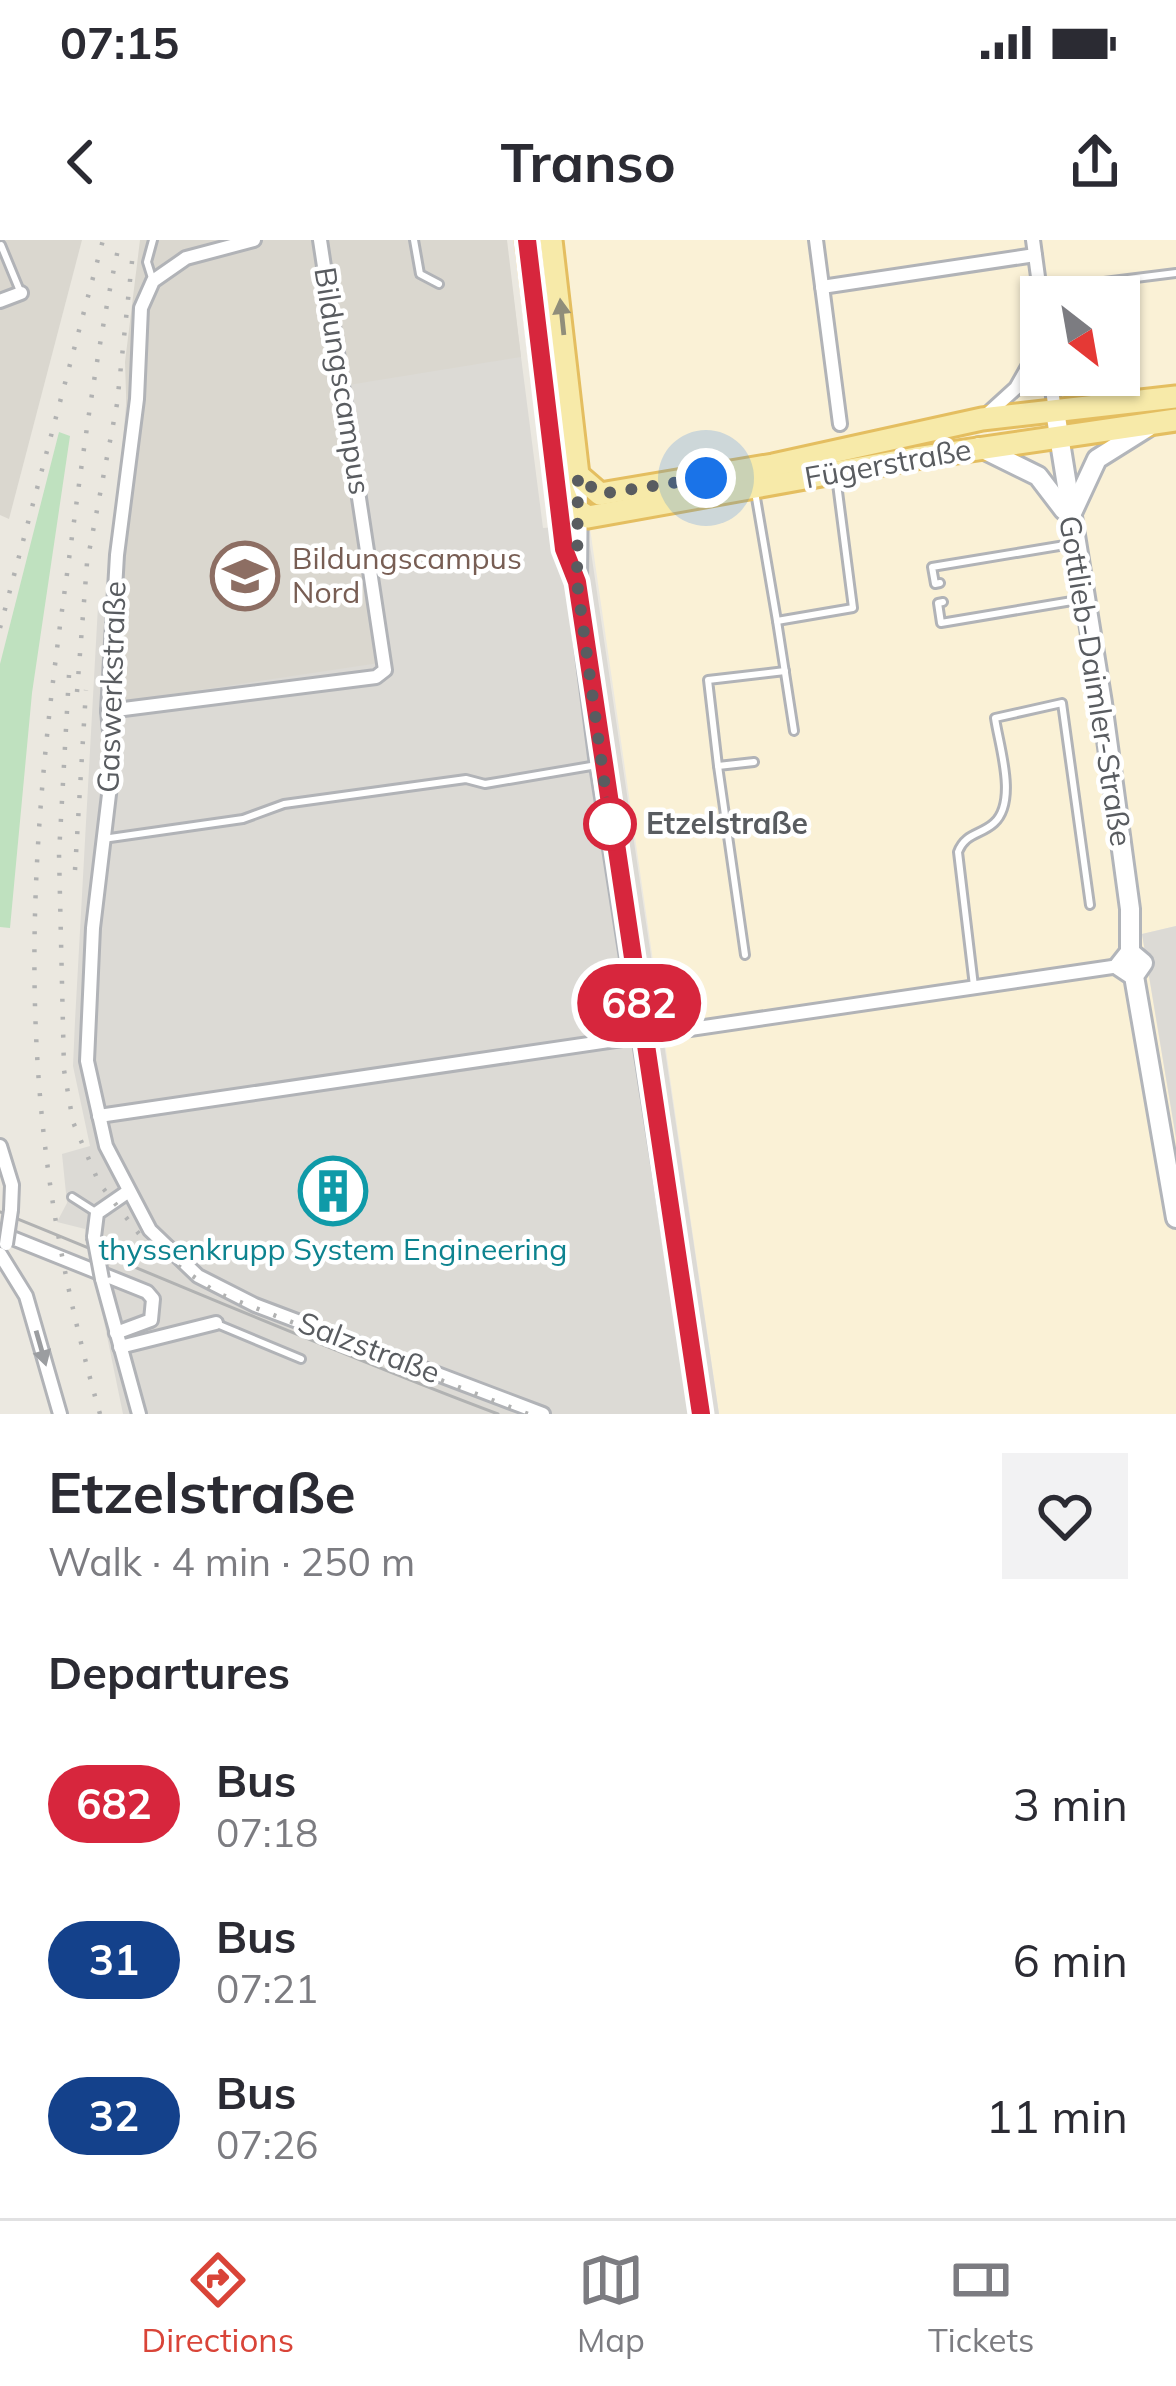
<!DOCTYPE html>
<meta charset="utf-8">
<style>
body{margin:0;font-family:Mulish,sans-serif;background:#f2f2f3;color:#2b2b33;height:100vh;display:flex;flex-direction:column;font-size:45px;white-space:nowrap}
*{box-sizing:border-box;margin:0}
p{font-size:39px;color:#7c7c81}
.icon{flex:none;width:66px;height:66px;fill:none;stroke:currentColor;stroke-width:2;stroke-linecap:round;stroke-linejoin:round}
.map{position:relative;height:1174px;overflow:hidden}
.details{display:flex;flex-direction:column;background:#fff;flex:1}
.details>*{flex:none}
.badge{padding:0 24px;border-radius:39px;font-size:42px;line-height:78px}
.needle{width:78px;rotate:149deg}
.fabs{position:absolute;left:1020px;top:36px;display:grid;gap:24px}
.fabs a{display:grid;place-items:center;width:120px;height:120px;border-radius:0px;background:#fff;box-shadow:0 3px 9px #0004;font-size:60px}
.you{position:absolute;width:60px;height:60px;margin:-30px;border:9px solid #fff;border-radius:50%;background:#1a73e8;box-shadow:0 0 0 18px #1a73e833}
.map>.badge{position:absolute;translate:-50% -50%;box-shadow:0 0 0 6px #fff}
h2{padding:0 48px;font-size:45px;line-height:108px}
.round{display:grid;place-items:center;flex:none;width:126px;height:126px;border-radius:0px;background:#f2f2f3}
.summary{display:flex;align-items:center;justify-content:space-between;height:204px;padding:0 48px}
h1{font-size:57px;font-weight:700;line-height:90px}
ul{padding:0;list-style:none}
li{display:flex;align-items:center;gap:36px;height:156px;padding:0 48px}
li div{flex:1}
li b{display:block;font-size:45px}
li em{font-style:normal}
li .badge{min-width:132px;font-weight:700;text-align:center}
.status{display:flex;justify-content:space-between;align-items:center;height:84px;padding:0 60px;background:#fff;direction:ltr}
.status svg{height:33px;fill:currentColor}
header{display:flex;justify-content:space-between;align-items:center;height:156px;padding:0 48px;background:#fff;font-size:54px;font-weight:700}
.tab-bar{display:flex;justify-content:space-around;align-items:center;height:168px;border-top:3px solid #e1e1e2;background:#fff;font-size:33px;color:#7c7c81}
.tab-bar a{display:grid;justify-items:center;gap:6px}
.tab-bar .current{color:#d94438}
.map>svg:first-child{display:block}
</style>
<div class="status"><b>07:15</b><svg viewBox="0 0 49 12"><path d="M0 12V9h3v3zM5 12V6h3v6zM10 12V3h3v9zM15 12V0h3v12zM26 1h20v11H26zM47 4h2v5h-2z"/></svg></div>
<header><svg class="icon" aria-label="back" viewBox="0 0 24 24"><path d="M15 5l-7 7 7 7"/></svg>Transo<svg class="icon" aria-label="share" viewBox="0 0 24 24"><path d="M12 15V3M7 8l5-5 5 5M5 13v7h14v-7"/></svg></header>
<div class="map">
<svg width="1176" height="1174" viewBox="0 0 1176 1174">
<rect width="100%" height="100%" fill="#ebe8e0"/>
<path fill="#faf1d6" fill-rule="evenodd" d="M 548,0 L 1176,0 L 1176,686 L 1142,694 L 1176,898 L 1176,1174 L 719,1174 ZM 1041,57 L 1119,57 L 1119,135 L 1041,135 Z"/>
<g fill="#dcdad5">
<path d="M 506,0 L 543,288 L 587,285 L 719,1174 L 123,1174 L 85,989 L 57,982 L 67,963 L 62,914 L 90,906 L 73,826 L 75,781 L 98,366 L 109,365 L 136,47 Z"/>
<path d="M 1176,686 L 1176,898 L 1142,694 Z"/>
</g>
<g fill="#dad7cf">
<path d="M 0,0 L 82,0 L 9,279 L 0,275 Z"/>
<path d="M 140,0 L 507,0 L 521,117 L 336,147 L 379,423 L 119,462 L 129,248 L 125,122 Z"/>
</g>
<path fill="#bfe1bf" d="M 59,192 L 70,196 L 32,453 L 10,688 L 0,687 L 0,424 Z"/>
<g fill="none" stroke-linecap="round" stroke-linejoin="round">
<defs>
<g id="lane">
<path d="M 414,0 L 420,34 L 439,44"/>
<path d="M 1,5 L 20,51"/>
<path d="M 152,38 L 147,22 L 153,0"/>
<path d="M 1040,50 L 1176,33"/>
<path d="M 755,252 L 777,381 L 853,368 L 836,236"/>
<path d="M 940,343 L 935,344 L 932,327 L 1071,304"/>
<path d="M 943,362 L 938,363 L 941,383 L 1084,359"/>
<path d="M 777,381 L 794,491"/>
<path d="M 718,526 L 708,440 L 785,431"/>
<path d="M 103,599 L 243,579 L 284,564 L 466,539 L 485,544 L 597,525"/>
<path d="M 745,715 L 718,526 L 754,522"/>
<path d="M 974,746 L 958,612 C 965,593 981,595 994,583 C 1018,561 999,506 995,478 L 1062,463 L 1090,665"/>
<path d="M 72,957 L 97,973"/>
<path d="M 217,1084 L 301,1119"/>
</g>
<g id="street">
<path d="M 254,0 L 186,18 L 153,41 L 141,68 L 137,159 L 117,315 L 108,471 L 113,521 L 93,688 L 87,821 L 106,906 L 150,990 L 198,1036 L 255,1065 L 543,1174"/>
<path d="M 816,0 L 840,184"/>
<path d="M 1033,0 L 1041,59"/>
<path d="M 822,47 L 1035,15"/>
<path d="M 0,61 L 21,53"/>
<path d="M 1050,135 L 1055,171"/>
<path d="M 1084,135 L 1131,157"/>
<path d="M 983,178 L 1016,148 L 1041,104"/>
<path d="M 108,471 L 376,437 L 385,430 L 320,0"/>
<path d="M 99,876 L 1119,726"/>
<path d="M 0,906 L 12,945 L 11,970"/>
<path d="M 0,993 L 147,1052 L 153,1059 L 151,1080 L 116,1093"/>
<path d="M 94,997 L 97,973 L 126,953"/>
<path d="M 0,1014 L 26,1056 L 60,1174"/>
<path d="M 102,1039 L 139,1174"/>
<path d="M 120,1107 L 216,1083"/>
</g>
<g id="secondary">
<path d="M 1055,171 L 1102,463 L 1130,669 L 1130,712"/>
<path d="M 979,207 L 1038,236 L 1064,270"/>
<path d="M 578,235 L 577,342 L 600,525 L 701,1174"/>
<path d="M 556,242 L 570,326"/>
<path d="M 1071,275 L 1097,219 L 1148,187"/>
<path d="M 1134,736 L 1143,723 L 1130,712 L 1119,726 L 1134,736 L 1176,978"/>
</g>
<g id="primary">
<path d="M 527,0 L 556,233 L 569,265 L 588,277 L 916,218 L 1176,180"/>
<path d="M 551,0 L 578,235 L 600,254 L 773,225 L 982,179 L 1176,157"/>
</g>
</defs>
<use href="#lane" stroke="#b1b3b7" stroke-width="12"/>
<use href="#street" stroke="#b1b3b7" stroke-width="18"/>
<use href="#secondary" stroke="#b2b5ba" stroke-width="24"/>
<use href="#primary" stroke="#e4be60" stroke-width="27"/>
<use href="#lane" stroke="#fff" stroke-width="6"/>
<use href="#street" stroke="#fff" stroke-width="12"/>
<use href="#secondary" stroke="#fff" stroke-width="18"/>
<use href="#primary" stroke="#f7eaa9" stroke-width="21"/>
<path stroke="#b1b2b2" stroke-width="3" d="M 0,972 C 167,1039 330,1111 498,1174"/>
<g stroke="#b1b2b2" stroke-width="4.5" stroke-dasharray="3 15" stroke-linecap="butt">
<path d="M 0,388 L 103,0"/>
<path d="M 69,435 L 59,614 L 64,830 L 73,882 L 99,943 L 147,1004 L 217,1053 L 528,1174"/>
<path d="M 77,452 L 87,323 L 117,164 L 133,12"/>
<path d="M 75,630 L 86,450"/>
<path d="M 100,1174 C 13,871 24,641 67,334 C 82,222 96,110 120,0"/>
</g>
<defs>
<g id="street-bridge">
<path d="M 94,997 L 102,1039"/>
<path d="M 6,1004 L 11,970"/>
</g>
</defs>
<use href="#street-bridge" stroke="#b1b3b7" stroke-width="18" stroke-linecap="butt"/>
<use href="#street-bridge" stroke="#fff" stroke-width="12"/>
</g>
<defs><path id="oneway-solid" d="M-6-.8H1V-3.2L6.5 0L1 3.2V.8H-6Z" transform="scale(3)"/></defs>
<use fill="#908e7a" href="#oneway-solid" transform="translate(562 77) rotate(-96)"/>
<use fill="#9b9da0" href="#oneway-solid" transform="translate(41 1108) rotate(74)"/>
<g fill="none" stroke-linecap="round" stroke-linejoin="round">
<defs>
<path id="line" d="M 527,0 L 564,309 L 577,342 L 701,1174"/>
</defs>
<use href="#line" stroke="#fff" stroke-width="27"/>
<use href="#line" stroke="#d7263d" stroke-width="18"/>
<path stroke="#595c60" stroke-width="12" stroke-dasharray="0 21.6" d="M 610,584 L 577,342 L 578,236 L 600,254 L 706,238"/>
</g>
<defs>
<symbol id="university-ring" viewBox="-11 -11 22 22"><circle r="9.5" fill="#fff" stroke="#8d6e63" stroke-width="1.5"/><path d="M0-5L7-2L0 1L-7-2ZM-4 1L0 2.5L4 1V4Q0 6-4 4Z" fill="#8d6e63"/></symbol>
<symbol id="building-ring" viewBox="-11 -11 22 22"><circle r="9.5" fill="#fff" stroke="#0f9aa8" stroke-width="1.5"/><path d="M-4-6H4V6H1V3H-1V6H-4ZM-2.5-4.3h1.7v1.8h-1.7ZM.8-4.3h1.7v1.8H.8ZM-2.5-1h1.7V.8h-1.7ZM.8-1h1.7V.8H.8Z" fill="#0f9aa8"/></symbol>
</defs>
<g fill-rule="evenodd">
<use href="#university-ring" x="207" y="298" width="76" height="76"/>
<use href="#building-ring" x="295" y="913" width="76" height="76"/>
</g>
<circle fill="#fff" stroke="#d7263d" stroke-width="6" cx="610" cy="584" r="24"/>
<g text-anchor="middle" stroke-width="9" stroke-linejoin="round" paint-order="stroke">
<g font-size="30" fill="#595c60" stroke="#fff">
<text transform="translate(342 141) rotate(81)" y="10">Bildungscampus</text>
<text transform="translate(888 224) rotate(-10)" y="10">Fügerstraße</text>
<text transform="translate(1095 441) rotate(81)" y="10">Gottlieb-Daimler-Straße</text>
<text transform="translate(112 447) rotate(-88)" y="10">Gaswerkstraße</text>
<text transform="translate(369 1108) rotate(21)" y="10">Salzstraße</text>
</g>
<g font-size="30" fill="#785e54" stroke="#fff" text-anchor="start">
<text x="292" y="329">Bildungscampus<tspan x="292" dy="34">Nord</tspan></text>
</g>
<g font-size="30" font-weight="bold" fill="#595c60" stroke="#fff" text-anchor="start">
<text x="646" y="594">Etzelstraße</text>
</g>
<g font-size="30" fill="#0d838f" stroke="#fff">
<text x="333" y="1020">thyssenkrupp System Engineering</text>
</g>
</g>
</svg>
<div class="fabs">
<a><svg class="needle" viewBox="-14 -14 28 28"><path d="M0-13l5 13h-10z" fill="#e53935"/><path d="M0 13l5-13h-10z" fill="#7c7c81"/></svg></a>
</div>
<div class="you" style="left:706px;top:238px"></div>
<b class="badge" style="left:639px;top:763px;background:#d7263d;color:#fff">682</b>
</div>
<section class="details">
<div class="summary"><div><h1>Etzelstraße</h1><p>Walk · 4 min · 250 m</p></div><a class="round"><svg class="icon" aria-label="heart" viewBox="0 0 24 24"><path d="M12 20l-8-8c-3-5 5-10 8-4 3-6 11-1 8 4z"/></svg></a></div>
<h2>Departures</h2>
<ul>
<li><span class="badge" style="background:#d7263d;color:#fff">682</span><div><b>Bus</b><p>07:18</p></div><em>3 min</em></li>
<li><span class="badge" style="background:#14418b;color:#fff">31</span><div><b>Bus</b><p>07:21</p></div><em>6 min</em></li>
<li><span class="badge" style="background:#14418b;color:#fff">32</span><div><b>Bus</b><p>07:26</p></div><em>11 min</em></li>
</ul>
</section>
<nav class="tab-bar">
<a class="current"><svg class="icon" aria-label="directions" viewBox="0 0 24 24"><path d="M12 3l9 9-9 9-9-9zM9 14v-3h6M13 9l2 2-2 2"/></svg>Directions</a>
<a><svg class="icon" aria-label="map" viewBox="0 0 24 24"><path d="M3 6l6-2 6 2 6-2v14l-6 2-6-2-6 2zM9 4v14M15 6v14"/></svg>Map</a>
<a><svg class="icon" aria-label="tickets" viewBox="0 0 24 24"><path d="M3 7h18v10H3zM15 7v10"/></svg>Tickets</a>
</nav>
